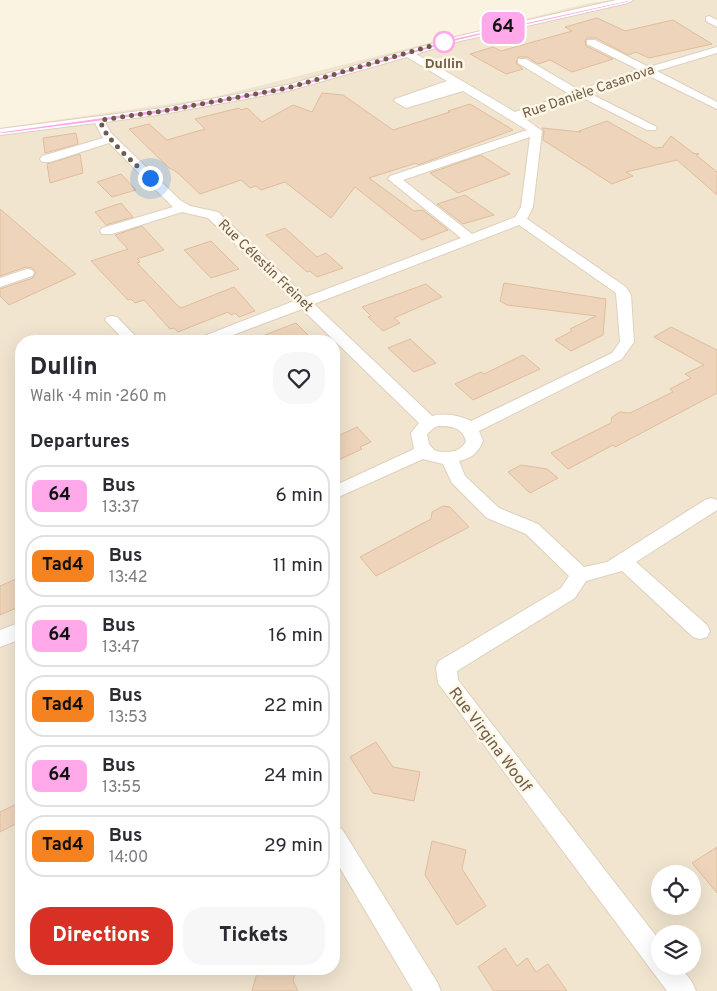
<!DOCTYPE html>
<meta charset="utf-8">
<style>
body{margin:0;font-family:Overpass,sans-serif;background:#f7f7f7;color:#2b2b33;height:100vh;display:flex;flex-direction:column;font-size:19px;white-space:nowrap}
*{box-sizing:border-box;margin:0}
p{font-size:16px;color:#7c7c81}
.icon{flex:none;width:28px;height:28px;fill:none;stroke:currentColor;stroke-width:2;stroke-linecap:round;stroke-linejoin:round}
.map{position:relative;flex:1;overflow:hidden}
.sheet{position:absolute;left:15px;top:335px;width:325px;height:640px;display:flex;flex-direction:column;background:#fff;border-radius:20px;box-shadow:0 5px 20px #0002}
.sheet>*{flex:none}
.badge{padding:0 10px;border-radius:8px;font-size:18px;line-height:32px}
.fabs{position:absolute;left:651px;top:865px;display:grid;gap:10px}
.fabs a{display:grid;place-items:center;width:50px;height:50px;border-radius:50%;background:#fff;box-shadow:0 5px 20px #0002;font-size:25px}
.you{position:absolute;width:25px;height:25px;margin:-12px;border:4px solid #fff;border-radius:50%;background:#1a73e8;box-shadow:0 0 0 8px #1a73e833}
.map>.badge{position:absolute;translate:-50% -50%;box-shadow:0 0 0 2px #fff}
h2{padding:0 15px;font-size:19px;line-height:45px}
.round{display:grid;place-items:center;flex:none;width:52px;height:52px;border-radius:20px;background:#f7f7f7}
.summary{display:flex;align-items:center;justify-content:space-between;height:85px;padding:0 15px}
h1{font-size:24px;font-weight:800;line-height:38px}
.button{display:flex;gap:10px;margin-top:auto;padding:10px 15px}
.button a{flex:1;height:58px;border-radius:20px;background:#d93025;color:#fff;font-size:20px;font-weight:800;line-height:58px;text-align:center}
.button a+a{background:#f7f7f7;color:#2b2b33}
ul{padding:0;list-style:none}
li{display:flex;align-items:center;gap:15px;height:62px;margin:0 10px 8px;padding:0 5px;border:2px solid #e1e1e2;border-radius:20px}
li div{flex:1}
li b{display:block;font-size:19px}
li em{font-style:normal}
li .badge{min-width:55px;font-weight:700;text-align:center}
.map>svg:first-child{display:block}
</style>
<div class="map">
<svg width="717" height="991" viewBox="0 0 717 991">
<rect width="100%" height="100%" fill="#faf3e1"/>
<path fill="#f1e5d0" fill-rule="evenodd" d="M 613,0 L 717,0 L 717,991 L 0,991 L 0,128 L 210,98 L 589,3 ZM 21,341 L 334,341 L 334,969 L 21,969 ZM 660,874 L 692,874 L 692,906 L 660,906 ZM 660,934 L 692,934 L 692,966 L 660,966 Z"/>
<g fill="#eed4ba" stroke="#dfbd9c">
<path d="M 597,18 L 625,31 L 673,20 L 712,44 L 649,58 L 636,52 L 628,55 L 596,38 L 587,38 L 585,40 L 586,46 L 613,59 L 572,72 L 550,60 L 538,64 L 527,57 L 518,57 L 516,63 L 523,69 L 506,74 L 470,54 L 493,47 L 501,51 L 572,31 L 565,27 Z"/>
<path d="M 322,93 L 343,95 L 393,130 L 450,112 L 448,111 L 470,104 L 513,130 L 418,165 L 416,163 L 369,178 L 414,211 L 423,210 L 448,230 L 422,240 L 355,187 L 331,218 L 285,182 L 261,190 L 256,186 L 250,188 L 241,180 L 200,194 L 179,174 L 172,169 L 170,169 L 129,129 L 149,124 L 167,140 L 205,129 L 195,119 L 239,108 L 241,110 L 247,108 L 262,122 L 293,105 L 312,112 Z"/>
<path d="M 607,121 L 655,148 L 664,147 L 663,146 L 671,136 L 693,153 L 699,154 L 696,155 L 717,172 L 717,195 L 677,160 L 626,172 L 633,176 L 612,184 L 543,140 L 544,131 L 542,128 L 581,132 L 579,131 Z"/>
<path d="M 76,133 L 78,144 L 45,153 L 43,138 Z"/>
<path d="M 80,154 L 83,173 L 50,183 L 47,164 Z"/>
<path d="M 481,155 L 510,174 L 458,193 L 430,173 Z"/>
<path d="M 121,174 L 136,190 L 112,197 L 97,182 Z"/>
<path d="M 465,195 L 494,215 L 463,224 L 437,204 Z"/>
<path d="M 121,203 L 133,217 L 106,225 L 95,212 Z"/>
<path d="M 0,209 L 76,274 L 9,305 L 0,296 L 0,289 L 33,278 L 36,272 L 32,268 L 26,267 L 0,276 Z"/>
<path d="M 142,226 L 164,250 L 137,259 L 140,262 L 137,263 L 178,306 L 181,308 L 234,287 L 255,311 L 239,317 L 235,313 L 231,315 L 228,312 L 178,332 L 174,328 L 170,329 L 144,300 L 135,303 L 131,299 L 128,300 L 91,261 L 128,249 L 115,235 Z"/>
<path d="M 285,228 L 317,257 L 326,253 L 343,268 L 317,277 L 310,271 L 307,272 L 266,235 Z"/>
<path d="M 211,241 L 239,269 L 211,278 L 184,250 Z"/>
<path d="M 504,283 L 606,299 L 603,335 L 571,351 L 555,340 L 572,331 L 570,329 L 596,316 L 507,305 L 500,301 Z"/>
<path d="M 426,284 L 442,297 L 394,318 L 400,323 L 383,331 L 368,317 L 371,316 L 362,307 Z"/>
<path d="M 296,323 L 314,341 L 252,341 L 252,340 Z"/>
<path d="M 671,327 L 717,350 L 717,393 L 615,447 L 613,445 L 568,469 L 551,453 L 611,423 L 612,417 L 620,412 L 630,413 L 673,392 L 670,389 L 691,378 L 685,374 L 704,365 L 654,337 Z"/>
<path d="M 410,339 L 436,363 L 414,372 L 388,348 Z"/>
<path d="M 523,355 L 540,369 L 473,400 L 455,384 L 481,372 L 484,374 Z"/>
<path d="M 357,427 L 371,442 L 360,447 L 362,449 L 334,462 L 334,438 Z"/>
<path d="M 521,465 L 547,469 L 558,478 L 530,493 L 508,472 Z"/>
<path d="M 443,506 L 450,507 L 469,527 L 376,576 L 360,557 L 431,519 L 432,512 Z"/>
<path d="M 16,579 L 21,591 L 21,606 L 0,615 L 0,586 Z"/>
<path d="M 376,742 L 393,767 L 420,772 L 414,801 L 373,793 L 350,757 Z"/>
<path d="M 21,802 L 21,821 L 0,832 L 0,812 Z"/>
<path d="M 432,841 L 466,850 L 462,869 L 486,906 L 457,925 L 425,875 Z"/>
<path d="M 717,847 L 717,893 L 692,863 Z"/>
<path d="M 505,948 L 517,966 L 527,958 L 536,972 L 548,964 L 567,991 L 494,991 L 478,967 Z"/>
<path d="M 258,969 L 296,969 L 293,981 L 298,991 L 252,991 Z"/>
</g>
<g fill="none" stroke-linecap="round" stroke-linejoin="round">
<defs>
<g id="street">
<path d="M 616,0 L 633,0 L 628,3 L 460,41 L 416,54 L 515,112 L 569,94 L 518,63 L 518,59 L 526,59 L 579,90 L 639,70 L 587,44 L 587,40 L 595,40 L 649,67 L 717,47 L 717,53 L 657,71 L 717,102 L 717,109 L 647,75 L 591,94 L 655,126 L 657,128 L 655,130 L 647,130 L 581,97 L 523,117 L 542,131 L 533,207 L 527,219 L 626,287 L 631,295 L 634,342 L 622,359 L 479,431 L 483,441 C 478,453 472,458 459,461 L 465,476 L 499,508 L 538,524 L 584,567 L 607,562 L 705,500 L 711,498 L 717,500 L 717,510 L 636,562 L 707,625 L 710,631 L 707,637 L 700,639 L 693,637 L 622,571 L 586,581 L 575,598 L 457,671 L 458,680 L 660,941 L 660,966 L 680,966 L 692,982 L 696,991 L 667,991 L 438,683 L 436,667 L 439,661 L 561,588 L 569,576 L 526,534 L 487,518 L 452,483 L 443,464 L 423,459 L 334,499 L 334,486 L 414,449 L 411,433 L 419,423 L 302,309 L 217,341 L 197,341 L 199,338 L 294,301 L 208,218 L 182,212 L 112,234 L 102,234 L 100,231 L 102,228 L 173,207 L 109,143 L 50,162 L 42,162 L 40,159 L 42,156 L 103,138 L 95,123 L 0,135 L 0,129 L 163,108 L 287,85 L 455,37 ZM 407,57 L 447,81 L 395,99 L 394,101 L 406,108 L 463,91 L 527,130 L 390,176 L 388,179 L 461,238 L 306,297 L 218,212 L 190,206 L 180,200 L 111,133 L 106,124 L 106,122 L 163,114 L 288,91 ZM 530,137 L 521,207 L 515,217 L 472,234 L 403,180 ZM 519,225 L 616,293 L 620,342 L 612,353 L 471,421 C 459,415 445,413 432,416 L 314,304 ZM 439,426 C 453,426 462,428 466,441 C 461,453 445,454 434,450 L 429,444 L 427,434 L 435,427 Z"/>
<path d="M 709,16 L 717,20 L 717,27 L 706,21 L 706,17 Z"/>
<path d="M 27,269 L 32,270 L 34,273 L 32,276 L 0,287 L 0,278 Z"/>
<path d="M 112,316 L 117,317 L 140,341 L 125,341 L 105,320 L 107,317 Z"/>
<path d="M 21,622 L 21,639 L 0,647 L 0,630 Z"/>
<path d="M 334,826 L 342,829 L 437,982 L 441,991 L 413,991 L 334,858 Z"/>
</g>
</defs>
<use href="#street" stroke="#ddd0be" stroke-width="2"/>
<use href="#street" fill="#fff" fill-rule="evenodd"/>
</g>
<path fill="#ffa9eb" stroke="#fff" d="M 628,2 L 459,40 L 288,90 L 163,113 L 0,134 L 0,132 L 163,109 L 287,87 L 456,38 L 630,0 Z"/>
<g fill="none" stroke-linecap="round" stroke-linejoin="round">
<path stroke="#6f5b4a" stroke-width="5" stroke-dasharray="0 9" d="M 150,178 C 138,166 100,135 101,120 L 163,111 L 288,88 L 444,42"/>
</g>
<circle fill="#fff" stroke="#ffa9eb" stroke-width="2.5" cx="444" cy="42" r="10"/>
<g text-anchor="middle" stroke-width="5" stroke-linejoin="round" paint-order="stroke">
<g font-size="14" font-weight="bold" fill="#6f5b4a" stroke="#fef7e6">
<text x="444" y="68">Dullin</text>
</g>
<g font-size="14" fill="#6f5b4a" stroke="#fef7e6">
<text transform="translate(588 91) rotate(-19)" y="5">Rue Danièle Casanova</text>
<text transform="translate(266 265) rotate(44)" y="5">Rue Célestin Freinet</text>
</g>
<g font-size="16" fill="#6f5b4a" stroke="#fef7e6">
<text transform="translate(491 739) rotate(53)" y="6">Rue Virgina Woolf</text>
</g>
</g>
</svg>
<div class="fabs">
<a><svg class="icon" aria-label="locate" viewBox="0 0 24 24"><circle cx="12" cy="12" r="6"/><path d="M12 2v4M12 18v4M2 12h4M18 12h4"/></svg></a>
<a><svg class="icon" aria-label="layers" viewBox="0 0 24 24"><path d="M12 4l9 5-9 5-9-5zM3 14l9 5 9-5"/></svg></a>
</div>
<div class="you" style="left:150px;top:178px"></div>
<b class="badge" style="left:503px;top:28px;background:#ffa9eb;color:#111">64</b>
<section class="sheet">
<div class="summary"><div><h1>Dullin</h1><p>Walk · 4 min · 260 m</p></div><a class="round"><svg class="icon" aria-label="heart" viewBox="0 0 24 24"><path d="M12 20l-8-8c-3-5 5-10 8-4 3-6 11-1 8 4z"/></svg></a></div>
<h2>Departures</h2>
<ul>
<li><span class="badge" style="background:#ffa9eb;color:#111">64</span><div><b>Bus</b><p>13:37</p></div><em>6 min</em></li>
<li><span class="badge" style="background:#f58220;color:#111">Tad4</span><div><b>Bus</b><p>13:42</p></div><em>11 min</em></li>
<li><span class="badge" style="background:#ffa9eb;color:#111">64</span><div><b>Bus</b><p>13:47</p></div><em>16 min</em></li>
<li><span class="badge" style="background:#f58220;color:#111">Tad4</span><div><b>Bus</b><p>13:53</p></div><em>22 min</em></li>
<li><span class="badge" style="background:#ffa9eb;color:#111">64</span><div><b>Bus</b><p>13:55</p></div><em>24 min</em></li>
<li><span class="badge" style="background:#f58220;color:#111">Tad4</span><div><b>Bus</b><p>14:00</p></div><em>29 min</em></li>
</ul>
<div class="button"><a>Directions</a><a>Tickets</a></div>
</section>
</div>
